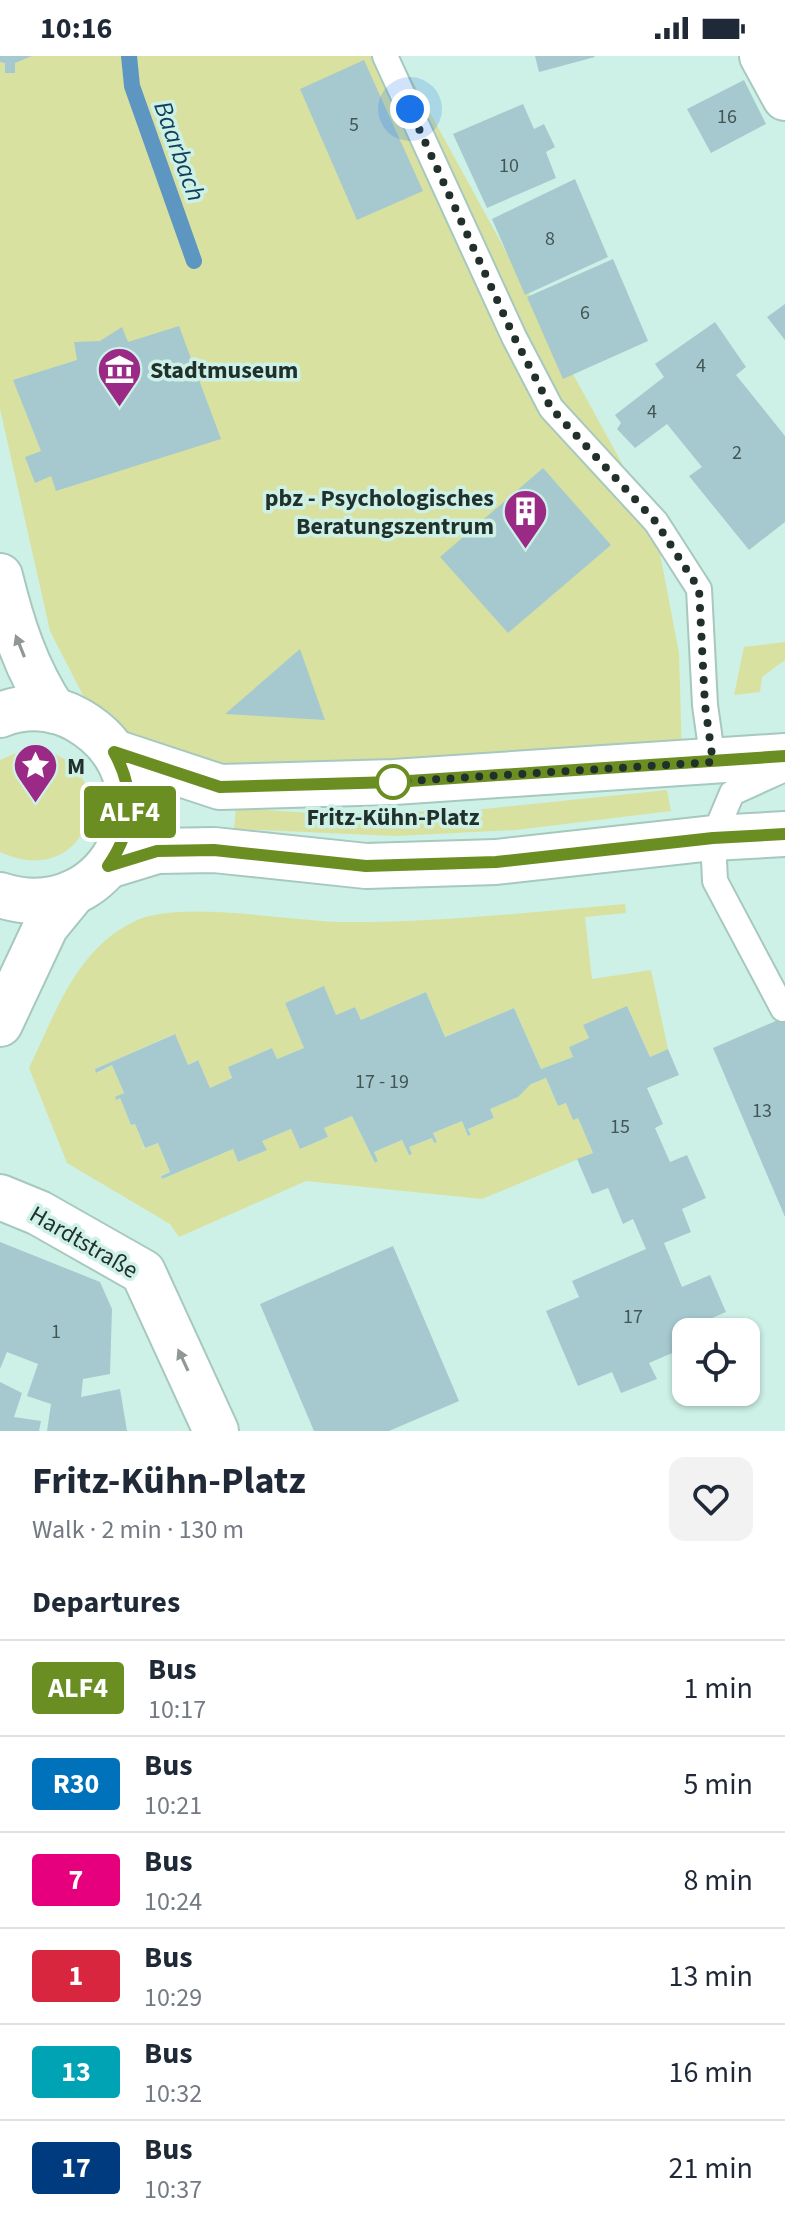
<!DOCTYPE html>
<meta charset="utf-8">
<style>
body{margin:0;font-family:"Source Sans 3",sans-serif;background:#f2f2f3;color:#1f2937;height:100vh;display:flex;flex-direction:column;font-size:30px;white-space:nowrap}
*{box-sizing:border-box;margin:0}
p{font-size:26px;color:#747a83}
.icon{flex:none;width:44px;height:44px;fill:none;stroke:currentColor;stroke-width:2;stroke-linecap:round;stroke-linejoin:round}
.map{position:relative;height:1375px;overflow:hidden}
.drawer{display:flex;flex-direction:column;background:#fff;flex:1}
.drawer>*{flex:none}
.badge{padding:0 16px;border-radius:6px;font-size:28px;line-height:52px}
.buttons{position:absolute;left:672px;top:1262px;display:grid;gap:16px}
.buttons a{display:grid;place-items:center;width:88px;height:88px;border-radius:16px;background:#fff;box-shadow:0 2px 6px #0004;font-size:40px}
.you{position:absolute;width:40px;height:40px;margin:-20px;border:6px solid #fff;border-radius:50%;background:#1a73e8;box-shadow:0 0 0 12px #1a73e833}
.map>.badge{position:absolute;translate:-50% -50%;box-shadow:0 0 0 4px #fff}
h2{padding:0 32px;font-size:30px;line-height:72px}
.round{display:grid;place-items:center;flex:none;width:84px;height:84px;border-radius:16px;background:#f2f2f3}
.head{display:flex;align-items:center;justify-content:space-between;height:136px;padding:0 32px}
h1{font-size:38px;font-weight:700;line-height:60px}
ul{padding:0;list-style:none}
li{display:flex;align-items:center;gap:24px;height:96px;padding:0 32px;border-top:2px solid #e0e1e3}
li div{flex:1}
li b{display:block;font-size:30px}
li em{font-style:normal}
li .badge{min-width:88px;font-weight:700;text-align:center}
.status{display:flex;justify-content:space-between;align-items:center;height:56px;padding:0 40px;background:#fff;direction:ltr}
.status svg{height:22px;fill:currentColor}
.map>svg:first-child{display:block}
</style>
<div class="status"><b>10:16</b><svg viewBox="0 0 49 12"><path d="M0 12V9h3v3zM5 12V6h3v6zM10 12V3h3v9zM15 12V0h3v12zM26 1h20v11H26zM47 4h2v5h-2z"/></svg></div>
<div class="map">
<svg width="785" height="1375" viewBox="0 0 785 1375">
<rect width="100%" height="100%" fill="#cdf1e7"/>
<g fill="#d9e1a1">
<path d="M 0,0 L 399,0 L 654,466 L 679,597 L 682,699 L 389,712 L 166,709 L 93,659 L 50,575 L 0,353 Z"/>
<path d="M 785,586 L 785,604 L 762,621 L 760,636 L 734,639 L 744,591 Z"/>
<path d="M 25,693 C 33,694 43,693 50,696 C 123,722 87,836 0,796 L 0,704 Z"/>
<path d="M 667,734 L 671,755 L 516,774 L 396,780 L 234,773 L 236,752 L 327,758 L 474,754 Z"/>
<path d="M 625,848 L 626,857 L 585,861 L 592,923 L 651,914 L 668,993 L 650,1001 L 627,950 L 589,982 L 569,991 L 573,1001 L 541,1013 L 514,952 L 445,981 L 426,936 L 361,964 L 355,951 L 336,959 L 323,931 L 285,947 L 304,992 L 277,1003 L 272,992 L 228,1011 L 232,1022 L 210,1032 L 197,1004 L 188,1009 L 174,978 L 95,1013 L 97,1017 L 112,1009 L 124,1037 L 115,1042 L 120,1042 L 131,1069 L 135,1068 L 144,1090 L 142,1093 L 158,1087 L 170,1116 L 161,1119 L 162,1123 L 233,1093 L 238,1106 L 266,1094 L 262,1085 L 291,1073 L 300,1093 L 328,1081 L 324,1072 L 352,1060 L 375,1107 L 378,1105 L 374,1096 L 402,1084 L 409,1099 L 409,1091 L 432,1082 L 434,1087 L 437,1086 L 433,1077 L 462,1065 L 468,1080 L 471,1079 L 468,1073 L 494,1062 L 490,1053 L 518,1041 L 531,1028 L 546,1022 L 558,1050 L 566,1047 L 578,1062 L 593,1097 L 482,1143 L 306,1125 L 179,1181 L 170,1168 L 67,1107 L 29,1012 C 55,958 76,894 133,866 C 180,842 294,867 351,866 C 442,866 533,856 625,848 Z"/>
</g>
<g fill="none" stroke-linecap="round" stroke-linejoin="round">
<path stroke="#5d97c1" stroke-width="16" d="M 129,0 L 132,30 L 194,205"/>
</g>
<g fill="#a6c9d0">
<path d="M 0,0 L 32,0 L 15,7 L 15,17 L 5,17 L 5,7 L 0,6 Z"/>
<path d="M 535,0 L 594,0 L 595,1 L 539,16 Z"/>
<path d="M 364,4 L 423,135 L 357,164 L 300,33 Z"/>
<path d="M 744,24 L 766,68 L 711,97 L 687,53 Z"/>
<path d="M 523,48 L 534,73 L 544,68 L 555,91 L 546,96 L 556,122 L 487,152 L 453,78 Z"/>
<path d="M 575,123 L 608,201 L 525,239 L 492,163 Z"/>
<path d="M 613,203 L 648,285 L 563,323 L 527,241 Z"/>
<path d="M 785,248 L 785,284 L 767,261 Z"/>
<path d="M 715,266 L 746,311 L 736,319 L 785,380 L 785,466 L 749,494 L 689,420 L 702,411 L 667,368 L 635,392 L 617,373 L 621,367 L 615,359 L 664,321 L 655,308 Z"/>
<path d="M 179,270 L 221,383 L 56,435 L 51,420 L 35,427 L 25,401 L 41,395 L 13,324 L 77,304 L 74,286 L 100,285 L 122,271 L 128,286 Z"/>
<path d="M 543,412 L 611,489 L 508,577 L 440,501 Z"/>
<path d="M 300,593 L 325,664 L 225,658 Z"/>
<path d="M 324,930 L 336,959 L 355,951 L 361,964 L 426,936 L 445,981 L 514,952 L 541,1013 L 573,1001 L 569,991 L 589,982 L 583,969 L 627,950 L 650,1001 L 668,993 L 679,1019 L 647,1032 L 663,1068 L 655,1072 L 670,1106 L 687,1099 L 706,1142 L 682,1153 L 691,1176 L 664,1187 L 682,1231 L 710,1219 L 726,1256 L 710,1263 L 715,1276 L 686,1276 L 686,1291 L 649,1307 L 657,1323 L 621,1337 L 612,1316 L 578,1330 L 546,1255 L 579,1241 L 572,1225 L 646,1193 L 633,1163 L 623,1168 L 608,1132 L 592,1138 L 577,1103 L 593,1097 L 578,1062 L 573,1064 L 566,1047 L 558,1050 L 546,1022 L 531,1028 L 518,1041 L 490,1053 L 494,1062 L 468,1073 L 471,1079 L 468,1080 L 462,1065 L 433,1077 L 437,1086 L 434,1087 L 432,1082 L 409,1091 L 412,1098 L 409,1099 L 402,1084 L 374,1096 L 378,1105 L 375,1107 L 352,1060 L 324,1072 L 328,1081 L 300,1093 L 291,1073 L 262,1085 L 267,1094 L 238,1106 L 233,1093 L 162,1123 L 161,1120 L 170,1116 L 158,1087 L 145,1092 L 135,1068 L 131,1069 L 120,1042 L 116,1044 L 115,1041 L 124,1037 L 112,1009 L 96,1017 L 95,1013 L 175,978 L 188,1009 L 198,1004 L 210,1032 L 232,1022 L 228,1011 L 272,992 L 277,1003 L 304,992 L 285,947 Z"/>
<path d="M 785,961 L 785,1161 L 713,992 Z"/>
<path d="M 0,1186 L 100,1226 L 112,1253 L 110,1318 L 83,1323 L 81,1341 L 120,1333 L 127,1375 L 47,1375 L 51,1348 L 27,1340 L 38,1308 L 7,1296 L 0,1313 Z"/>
<path d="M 393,1190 L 459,1345 L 389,1375 L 314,1375 L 260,1248 Z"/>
<path d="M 0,1326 L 22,1337 L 14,1361 L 41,1365 L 39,1375 L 0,1375 Z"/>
</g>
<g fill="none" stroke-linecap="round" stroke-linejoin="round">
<defs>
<g id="lane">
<path d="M 385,0 L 514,281 L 551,352 L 656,466 L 699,533 L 705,649 L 713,706"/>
<path d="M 783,953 L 715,825 L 713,782 L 732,737 L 785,713"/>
</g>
<g id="street">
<path d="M 762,0 L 785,42"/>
<path d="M 0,1141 L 39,1157 L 143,1216 L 216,1375"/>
</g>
<g id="secondary">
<path d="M 0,520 C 12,569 26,613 54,655"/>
<path d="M 0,659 C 25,649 54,650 78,664 C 182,724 114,876 0,839"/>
<path d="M 114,696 L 220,731 L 394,726 L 785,700"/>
<path d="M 108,810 L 157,795 L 214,794 L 366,810 L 496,806 L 713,782 L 785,778"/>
<path d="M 0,968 L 46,870 L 73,837"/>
</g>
</defs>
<use href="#lane" stroke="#a6c8bf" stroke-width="28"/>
<use href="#street" stroke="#a6c8bf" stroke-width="48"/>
<use href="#secondary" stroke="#a6c8bf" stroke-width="48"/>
<use href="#lane" stroke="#fff" stroke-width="24"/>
<use href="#street" stroke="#fff" stroke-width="44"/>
<use href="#secondary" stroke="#fff" stroke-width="44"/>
</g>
<defs><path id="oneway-solid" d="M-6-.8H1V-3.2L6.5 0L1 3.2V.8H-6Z" transform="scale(2)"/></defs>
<g fill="#909896">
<use href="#oneway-solid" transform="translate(20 590) rotate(-112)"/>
<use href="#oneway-solid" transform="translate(183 1304) rotate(-115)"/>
</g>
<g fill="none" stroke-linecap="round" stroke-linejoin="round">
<defs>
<path id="line" d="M 785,700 L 394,726 L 220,731 L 114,696 C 136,736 134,773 108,810 L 157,795 L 214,794 L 366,810 L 496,806 L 713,782 L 785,778"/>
</defs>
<use href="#line" stroke="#fff" stroke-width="18"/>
<use href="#line" stroke="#6b8e23" stroke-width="12"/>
<path stroke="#22302c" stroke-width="8" stroke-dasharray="0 14.4" d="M 393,726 L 713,706 L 705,649 L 699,533 L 656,466 L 551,352 L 514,281 L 410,53"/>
</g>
<defs>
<symbol id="museum-pin" viewBox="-11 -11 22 30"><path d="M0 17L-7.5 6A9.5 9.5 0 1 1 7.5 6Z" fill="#9b2986" stroke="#cdf1e7"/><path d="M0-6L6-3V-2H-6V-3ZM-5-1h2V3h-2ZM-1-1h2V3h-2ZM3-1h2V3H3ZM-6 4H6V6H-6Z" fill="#fff"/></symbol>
<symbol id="building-pin" viewBox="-11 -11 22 30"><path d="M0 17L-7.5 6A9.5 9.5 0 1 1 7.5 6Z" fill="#9b2986" stroke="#cdf1e7"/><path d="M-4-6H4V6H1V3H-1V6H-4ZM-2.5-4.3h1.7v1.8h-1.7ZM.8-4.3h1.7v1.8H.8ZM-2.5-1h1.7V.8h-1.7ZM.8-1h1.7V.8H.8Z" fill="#fff"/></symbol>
<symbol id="sight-pin" viewBox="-11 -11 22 30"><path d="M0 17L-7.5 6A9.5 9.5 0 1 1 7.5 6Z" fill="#9b2986" stroke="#cdf1e7"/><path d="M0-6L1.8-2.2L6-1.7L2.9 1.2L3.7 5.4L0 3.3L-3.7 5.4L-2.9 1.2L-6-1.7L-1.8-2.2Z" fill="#fff"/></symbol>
</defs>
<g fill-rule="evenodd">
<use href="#museum-pin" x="94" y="288" width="51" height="69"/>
<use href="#building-pin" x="500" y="430" width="51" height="69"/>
<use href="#sight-pin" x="10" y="684" width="51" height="69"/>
</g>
<circle fill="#fff" stroke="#6b8e23" stroke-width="4" cx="393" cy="726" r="16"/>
<g text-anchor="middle" stroke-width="7" stroke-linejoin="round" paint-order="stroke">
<g font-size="20" fill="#435655">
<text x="727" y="67">16</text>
<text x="354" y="75">5</text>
<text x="509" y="116">10</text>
<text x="550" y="189">8</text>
<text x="585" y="263">6</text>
<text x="701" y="316">4</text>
<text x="652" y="362">4</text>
<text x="737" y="403">2</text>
<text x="382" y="1032">17 - 19</text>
<text x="762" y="1061">13</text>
<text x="620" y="1077">15</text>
<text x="633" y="1267">17</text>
<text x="56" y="1282">1</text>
</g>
<g font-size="24" font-weight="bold" fill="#22302c" stroke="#cdf1e7" text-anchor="start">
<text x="150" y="322">Stadtmuseum</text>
<text x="494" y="450" text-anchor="end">pbz - Psychologisches<tspan x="494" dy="28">Beratungszentrum</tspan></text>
<text x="67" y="718">M</text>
</g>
<g font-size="24" font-weight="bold" fill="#22302c" stroke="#cdf1e7">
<text x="393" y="769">Fritz-Kühn-Platz</text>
</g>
<g font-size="24" fill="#22302c" stroke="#cdf1e7">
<text transform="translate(84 1186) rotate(30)" y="8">Hardtstraße</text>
</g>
<g font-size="26" font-style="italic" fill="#103f5c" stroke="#cdf1e7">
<text transform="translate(180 95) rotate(70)" y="9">Baarbach</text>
</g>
</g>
</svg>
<div class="buttons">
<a><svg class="icon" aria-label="locate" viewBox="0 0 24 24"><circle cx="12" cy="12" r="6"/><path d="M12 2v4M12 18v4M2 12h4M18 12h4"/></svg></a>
</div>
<div class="you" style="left:410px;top:53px"></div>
<b class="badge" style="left:130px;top:756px;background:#6b8e23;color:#fff">ALF4</b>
</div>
<section class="drawer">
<div class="head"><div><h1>Fritz-Kühn-Platz</h1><p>Walk · 2 min · 130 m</p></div><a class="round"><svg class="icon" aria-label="heart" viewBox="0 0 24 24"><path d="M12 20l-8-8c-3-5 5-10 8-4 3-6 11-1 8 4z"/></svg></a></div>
<h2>Departures</h2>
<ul>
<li><span class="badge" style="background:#6b8e23;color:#fff">ALF4</span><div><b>Bus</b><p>10:17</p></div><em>1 min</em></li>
<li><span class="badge" style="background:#0072bc;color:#fff">R30</span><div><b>Bus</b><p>10:21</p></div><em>5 min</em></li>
<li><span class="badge" style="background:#e6007e;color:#fff">7</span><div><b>Bus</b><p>10:24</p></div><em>8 min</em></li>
<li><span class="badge" style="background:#d7263d;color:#fff">1</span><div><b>Bus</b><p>10:29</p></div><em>13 min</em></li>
<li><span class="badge" style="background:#00a3b4;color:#fff">13</span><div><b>Bus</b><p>10:32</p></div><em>16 min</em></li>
<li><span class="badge" style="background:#003b80;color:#fff">17</span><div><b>Bus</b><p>10:37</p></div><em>21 min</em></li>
</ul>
</section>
